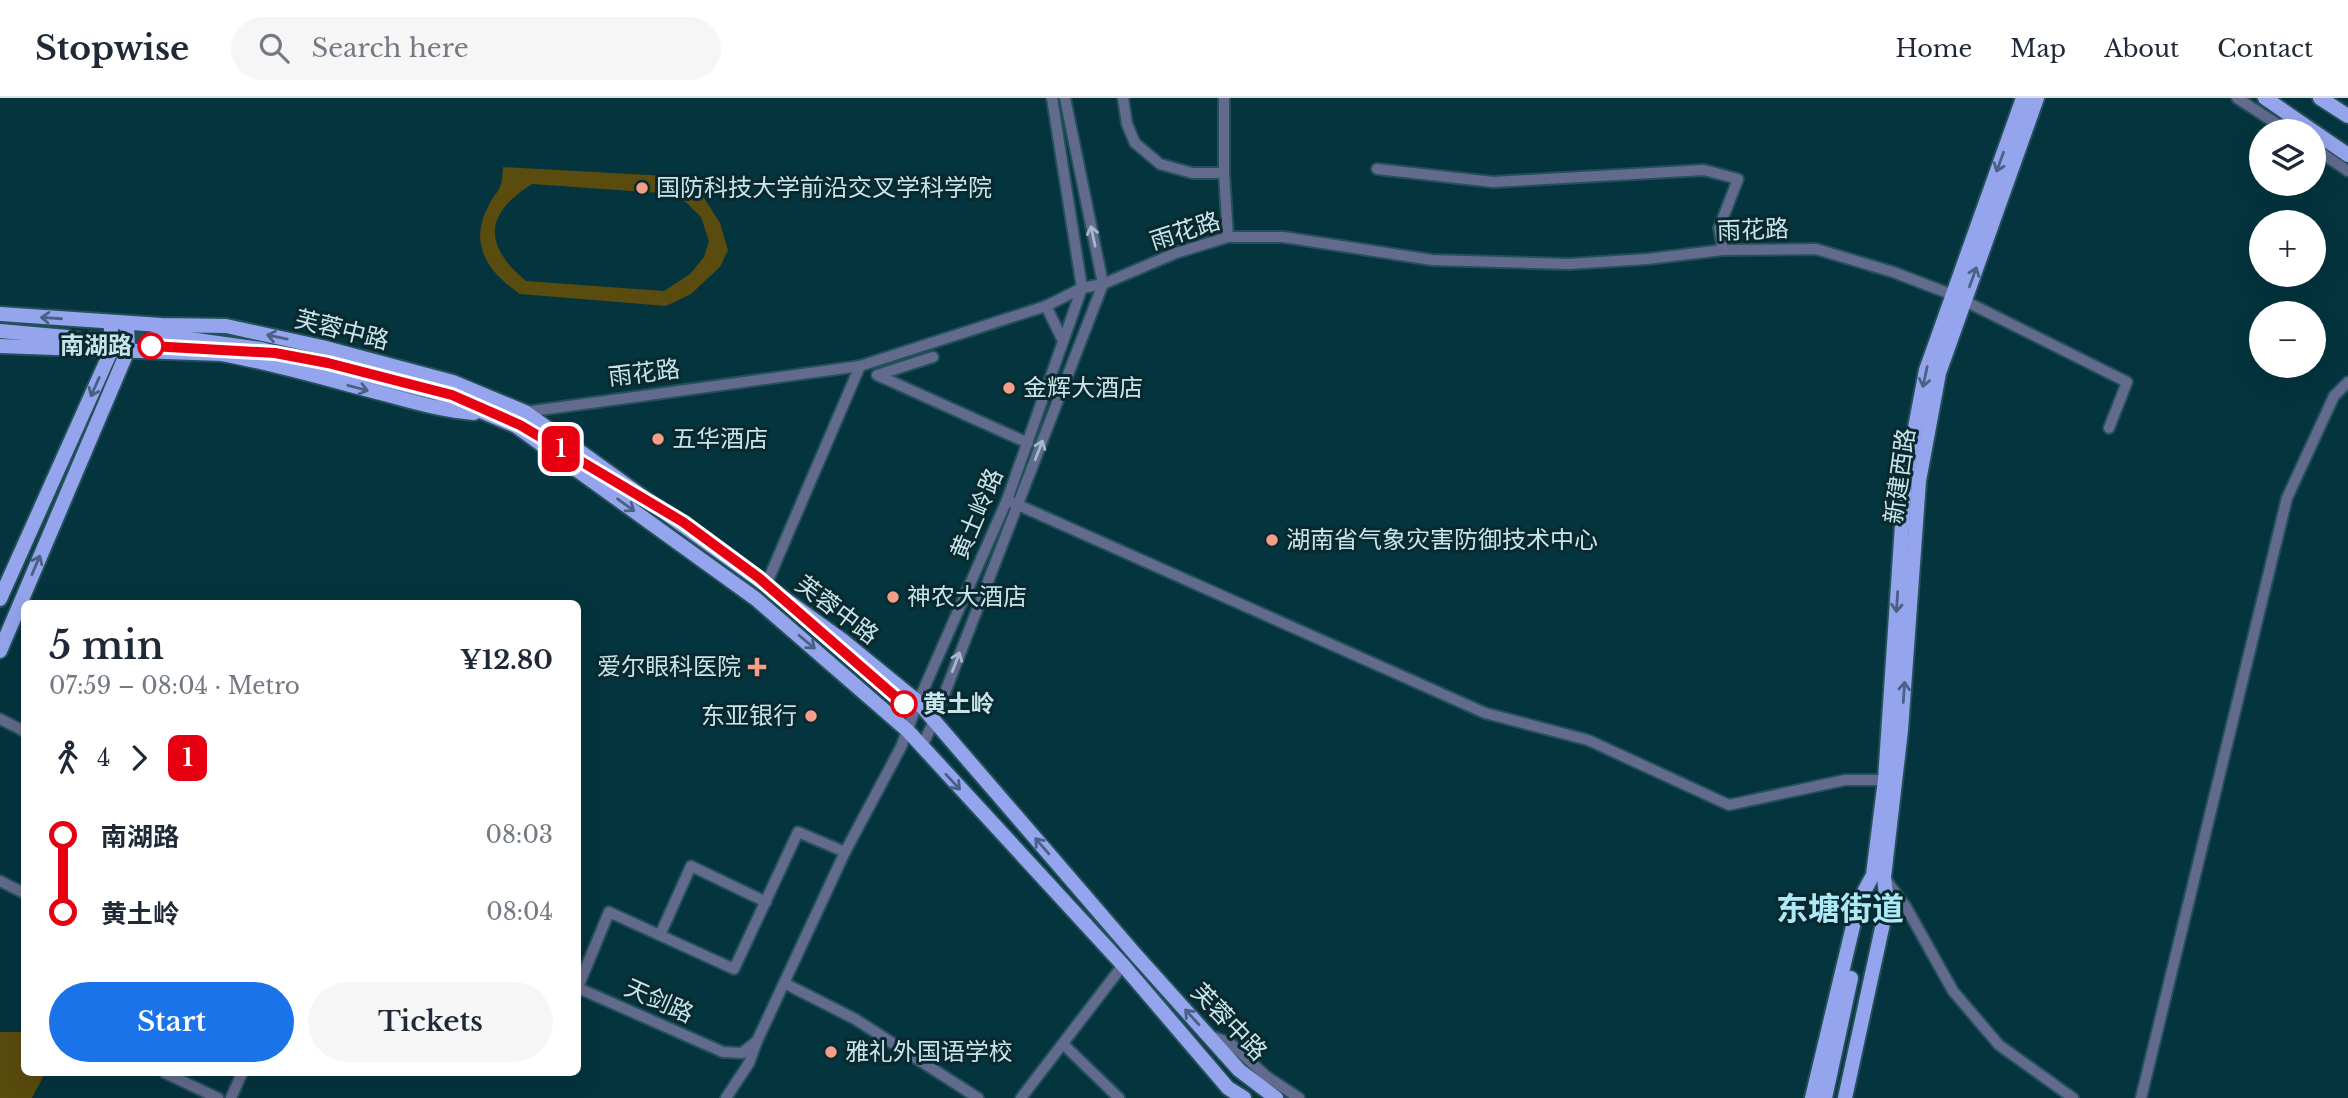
<!DOCTYPE html>
<meta charset="utf-8">
<style>
body{margin:0;font-family:"Libre Baskerville","Noto Sans SC",serif;background:#f6f6f7;color:#1f2937;height:100vh;display:flex;flex-direction:column;font-size:26px;white-space:nowrap}
*{box-sizing:border-box;margin:0}
p{font-size:23px;color:#747a83}
.icon{flex:none;width:38px;height:38px;fill:none;stroke:currentColor;stroke-width:2;stroke-linecap:round;stroke-linejoin:round}
.map{position:relative;flex:1;overflow:hidden}
.sheet{position:absolute;left:21px;top:502px;width:560px;height:476px;display:flex;flex-direction:column;background:#fff;border-radius:10px;box-shadow:0 7px 28px #0002}
.sheet>*{flex:none}
.badge{padding:0 14px;border-radius:10px;font-size:24px;line-height:46px}
.fabs{position:absolute;left:2249px;top:21px;display:grid;gap:14px}
.fabs a{display:grid;place-items:center;width:77px;height:77px;border-radius:50%;background:#fff;box-shadow:0 7px 28px #0002;font-size:35px}
.map>.badge{position:absolute;translate:-50% -50%;box-shadow:0 0 0 4px #fff}
.legs{display:flex;align-items:center;gap:10px;height:77px;padding:0 28px;font-size:23px}
.legs p{margin-inline-start:auto}
.summary{display:flex;align-items:center;justify-content:space-between;height:119px;padding:0 28px}
h1{font-size:38px;font-weight:600;line-height:52px}
.button{display:flex;gap:14px;margin-top:auto;padding:14px 28px}
.button a{flex:1;height:80px;border-radius:42px;background:#1a73e8;color:#fff;font-size:28px;font-weight:600;line-height:80px;text-align:center}
.button a+a{background:#f6f6f7;color:#1f2937}
ul{padding:0 28px;list-style:none}
li{display:flex;align-items:center;gap:24px;height:77px;font-size:26px}
li i{display:grid;place-items:center;width:10px;height:100%;margin:0 9px;background:currentColor}
li i::after{content:'';width:18px;height:18px;margin:-9px;border:5px solid;border-radius:50%;background:#fff}
li p{margin-inline-start:auto}
li:first-child i{background:linear-gradient(#0000 50%,currentColor 0)}
li:last-child i{background:linear-gradient(currentColor 50%,#0000 0)}
header{display:flex;align-items:center;gap:42px;box-sizing:border-box;height:98px;padding:0 35px;background:#fff;border-bottom:2px solid #e0e1e3}
header strong{font-size:33px}
nav{display:flex;gap:38px;margin-inline-start:auto;font-size:24px}
.search{width:490px;height:63px;background:#f6f6f7;display:flex;align-items:center;gap:18px;box-sizing:border-box;padding:0 24px;border-radius:38px;color:#747a83;font-size:26px}
.map>svg:first-child{display:block}
</style>
<header>
<strong>Stopwise</strong>
<div class="search"><svg class="icon" aria-label="search" viewBox="0 0 24 24"><circle cx="10" cy="10" r="6"/><path d="M15 15l6 6"/></svg>Search here</div>
<nav><a>Home</a><a>Map</a><a>About</a><a>Contact</a></nav>
</header>
<div class="map">
<svg width="2348" height="1000" viewBox="0 0 2348 1000">
<rect width="100%" height="100%" fill="#04343e"/>
<g fill="#5a4b0e" fill-rule="evenodd">
<path d="M 503,69 L 704,80 L 702,97 L 720,125 L 728,152 L 720,169 L 691,196 L 666,208 L 520,196 C 489,175 468,147 488,109 C 498,89 502,95 503,69 ZM 532,86 L 674,96 L 688,106 L 701,119 L 709,143 L 704,159 L 690,176 L 664,193 L 526,183 C 483,147 484,116 532,86 Z"/>
<path d="M 0,934 L 24,934 L 24,975 L 45,975 L 32,1000 L 0,1000 Z"/>
</g>
<g fill="none" stroke-linecap="round" stroke-linejoin="round">
<path stroke="#214e58" stroke-width="14" stroke-dasharray="14 7" stroke-linecap="butt" d="M 67,239 L 154,240"/>
<defs>
<g id="minor">
<path d="M 1123,0 L 1127,26 L 1135,45 L 1160,66 L 1192,75 L 1224,75"/>
<path d="M 1224,0 L 1224,75 L 1228,139"/>
<path d="M 2237,0 L 2288,33"/>
<path d="M 2314,50 L 2348,73"/>
<path d="M 1377,71 L 1493,84 L 1704,72 L 1738,81 L 1719,130 L 1723,152"/>
<path d="M 1046,208 L 1063,243"/>
<path d="M 933,259 L 877,277 L 1028,345"/>
<path d="M 525,314 L 860,268 L 1046,208 L 1082,190 L 1103,186 L 1176,155 L 1228,139 L 1283,139 L 1432,162 L 1569,166 L 1647,161 L 1723,152 L 1816,151 L 1893,174 L 1953,197 L 2127,284 L 2109,330"/>
<path d="M 1007,402 L 1485,615 L 1588,642 L 1729,707 L 1845,682 L 1885,682"/>
<path d="M 766,487 L 860,268"/>
<path d="M 0,621 L 24,633"/>
<path d="M 921,650 L 934,623 L 1103,186 L 1065,0"/>
<path d="M 1883,778 L 1906,809 L 1953,893 L 1999,947 L 2073,1000"/>
<path d="M 0,783 L 24,795"/>
<path d="M 660,837 L 691,768 L 766,804"/>
<path d="M 784,885 L 855,921 L 978,1000"/>
<path d="M 578,889 L 609,814 L 734,871 L 798,734 L 845,754"/>
<path d="M 578,890 L 723,954 L 742,955 L 757,943 L 845,754 L 901,649 L 918,604 L 1007,402 L 1082,190 L 1052,0"/>
<path d="M 1211,938 L 1230,945 L 1266,978 L 1299,1000"/>
<path d="M 1063,946 L 1119,1000"/>
<path d="M 165,975 L 218,1000"/>
<path d="M 231,1000 L 242,975"/>
<path d="M 726,1000 L 749,965 L 757,943"/>
<path d="M 1021,1000 L 1123,867"/>
<path d="M 2141,1000 L 2287,400 L 2334,298 L 2348,284"/>
</g>
<g id="major">
<path d="M 2265,0 L 2348,57"/>
<path d="M 2320,0 L 2348,18"/>
<path d="M 0,216 L 161,227 L 226,228 L 322,249 L 453,284 L 525,314 L 842,542 L 918,604 L 1135,856 L 1239,972 L 1276,1000"/>
<path d="M 0,233 L 67,239"/>
<path d="M 154,240 L 189,241 L 261,251 L 437,295 L 516,328 L 756,501 L 908,633 L 1123,867 L 1228,990 L 1244,1000"/>
<path d="M 0,248 L 222,256 C 277,266 330,282 384,296 C 414,304 444,313 474,315"/>
<path d="M 0,501 L 111,253 L 111,224"/>
<path d="M 0,553 L 128,252 L 127,225"/>
<path d="M 1812,1000 L 1859,803 L 1873,777 L 1885,682 L 1905,382 L 1926,272 L 2023,0"/>
<path d="M 1825,1000 L 1851,880"/>
<path d="M 1845,1000 L 1887,807 L 1884,779 L 1901,632 L 1919,383 L 1939,275 L 2037,0"/>
</g>
</defs>
<use href="#minor" stroke="#23505a" stroke-width="14"/>
<use href="#major" stroke="#23505a" stroke-width="18"/>
<use href="#minor" stroke="#626a8d" stroke-width="10"/>
<use href="#major" stroke="#95a5ed" stroke-width="14"/>
</g>
<defs><path id="oneway-shaft" d="M-6 0H5M1.5-3L5.5 0L1.5 3" fill="none" stroke-width="1.6" stroke-linecap="round" stroke-linejoin="round" transform="scale(1.75)"/></defs>
<g stroke="#496184">
<use href="#oneway-shaft" transform="translate(2000 64) rotate(110)"/>
<use href="#oneway-shaft" transform="translate(1973 179) rotate(-70)"/>
<use href="#oneway-shaft" transform="translate(51 220) rotate(-176)"/>
<use href="#oneway-shaft" transform="translate(277 239) rotate(-168)"/>
<use href="#oneway-shaft" transform="translate(1925 279) rotate(102)"/>
<use href="#oneway-shaft" transform="translate(95 289) rotate(114)"/>
<use href="#oneway-shaft" transform="translate(358 290) rotate(15)"/>
<use href="#oneway-shaft" transform="translate(626 407) rotate(36)"/>
<use href="#oneway-shaft" transform="translate(36 467) rotate(-67)"/>
<use href="#oneway-shaft" transform="translate(1897 504) rotate(94)"/>
<use href="#oneway-shaft" transform="translate(807 544) rotate(40)"/>
<use href="#oneway-shaft" transform="translate(1904 594) rotate(-86)"/>
<use href="#oneway-shaft" transform="translate(953 684) rotate(47)"/>
<use href="#oneway-shaft" transform="translate(1042 748) rotate(-131)"/>
<use href="#oneway-shaft" transform="translate(1192 919) rotate(-132)"/>
</g>
<g stroke="#a4b9ca">
<use href="#oneway-shaft" transform="translate(1093 138) rotate(-102)"/>
<use href="#oneway-shaft" transform="translate(1039 352) rotate(-69)"/>
<use href="#oneway-shaft" transform="translate(956 564) rotate(-69)"/>
</g>
<g fill="none" stroke-linecap="round" stroke-linejoin="round">
<defs>
<path id="line-1" d="M 151,248 L 275,255 L 328,265 L 452,297 L 520,327 L 683,424 L 759,480 L 904,606"/>
</defs>
<use href="#line-1" stroke="#fff" stroke-width="16"/>
<use href="#line-1" stroke="#e60012" stroke-width="10"/>
</g>
<g fill="#f49e89" stroke="#0a292f" stroke-width="2.5">
<circle cx="642" cy="90" r="7"/>
<circle cx="1009" cy="290" r="7"/>
<circle cx="658" cy="341" r="7"/>
<circle cx="1272" cy="442" r="7"/>
<circle cx="893" cy="499" r="7"/>
<path d="M753.5 558.5h7v7h7v7h-7v7h-7v-7h-7v-7h7z"/>
<circle cx="811" cy="618" r="7"/>
<circle cx="831" cy="954" r="7"/>
</g>
<g fill="#fff" stroke="#e60012" stroke-width="3.5">
<circle cx="151" cy="248" r="12"/>
<circle cx="904" cy="606" r="12"/>
</g>
<g text-anchor="middle" stroke-width="6" stroke-linejoin="round" paint-order="stroke">
<g font-size="24" fill="#c8e4eb" stroke="#0a292f" text-anchor="start">
<text x="656" y="98">国防科技大学前沿交叉学科学院</text>
<text x="1023" y="298">金辉大酒店</text>
<text x="672" y="349">五华酒店</text>
<text x="1286" y="450">湖南省气象灾害防御技术中心</text>
<text x="907" y="507">神农大酒店</text>
<text x="741" y="577" text-anchor="end">爱尔眼科医院</text>
<text x="797" y="626" text-anchor="end">东亚银行</text>
<text x="845" y="962">雅礼外国语学校</text>
</g>
<g font-size="24" fill="#c8e4eb" stroke="#0a292f">
<text transform="translate(1753 132) rotate(-2)" y="8">雨花路</text>
<text transform="translate(1185 133) rotate(-18)" y="8">雨花路</text>
<text transform="translate(342 232) rotate(14)" y="8">芙蓉中路</text>
<text transform="translate(644 275) rotate(-7)" y="8">雨花路</text>
<text transform="translate(1900 378) rotate(-82)" y="8">新建西路</text>
<text transform="translate(977 416) rotate(-67)" y="8">黄土岭路</text>
<text transform="translate(837 512) rotate(37)" y="8">芙蓉中路</text>
<text transform="translate(659 903) rotate(24)" y="8">天剑路</text>
<text transform="translate(1229 924) rotate(46)" y="8">芙蓉中路</text>
</g>
<g font-size="24" font-weight="bold" fill="#c8e4eb" stroke="#0a292f" text-anchor="end">
<text x="132" y="256">南湖路</text>
<text x="923" y="614" text-anchor="start">黄土岭</text>
</g>
<g font-size="32" font-weight="bold" fill="#ade9f7" stroke="#0a292f">
<text x="1840" y="822">东塘街道</text>
</g>
</g>
</svg>
<div class="fabs">
<a><svg class="icon" aria-label="layers" viewBox="0 0 24 24"><path d="M12 4l9 5-9 5-9-5zM3 14l9 5 9-5"/></svg></a>
<a>+</a>
<a>−</a>
</div>
<b class="badge" style="left:561px;top:351px;background:#e60012;color:#fff">1</b>
<section class="sheet">
<div class="summary"><div><h1>5 min</h1><p>07:59 – 08:04 · Metro</p></div><b>¥12.80</b></div>
<div class="legs"><svg class="icon" aria-label="walk" viewBox="0 0 24 24"><circle cx="13" cy="4" r="2"/><path d="M13 8l-2 6 4 7M11 14l-3 7M7 12l3-4h3l4 4"/></svg>4<svg class="icon" aria-label="forward" viewBox="0 0 24 24"><path d="M9 5l7 7-7 7"/></svg><b class="badge" style="background:#e60012;color:#fff">1</b></div>
<ul>
<li><i style="color:#e60012"></i><b>南湖路</b><p>08:03</p></li>
<li><i style="color:#e60012"></i><b>黄土岭</b><p>08:04</p></li>
</ul>
<div class="button"><a>Start</a><a>Tickets</a></div>
</section>
</div>
